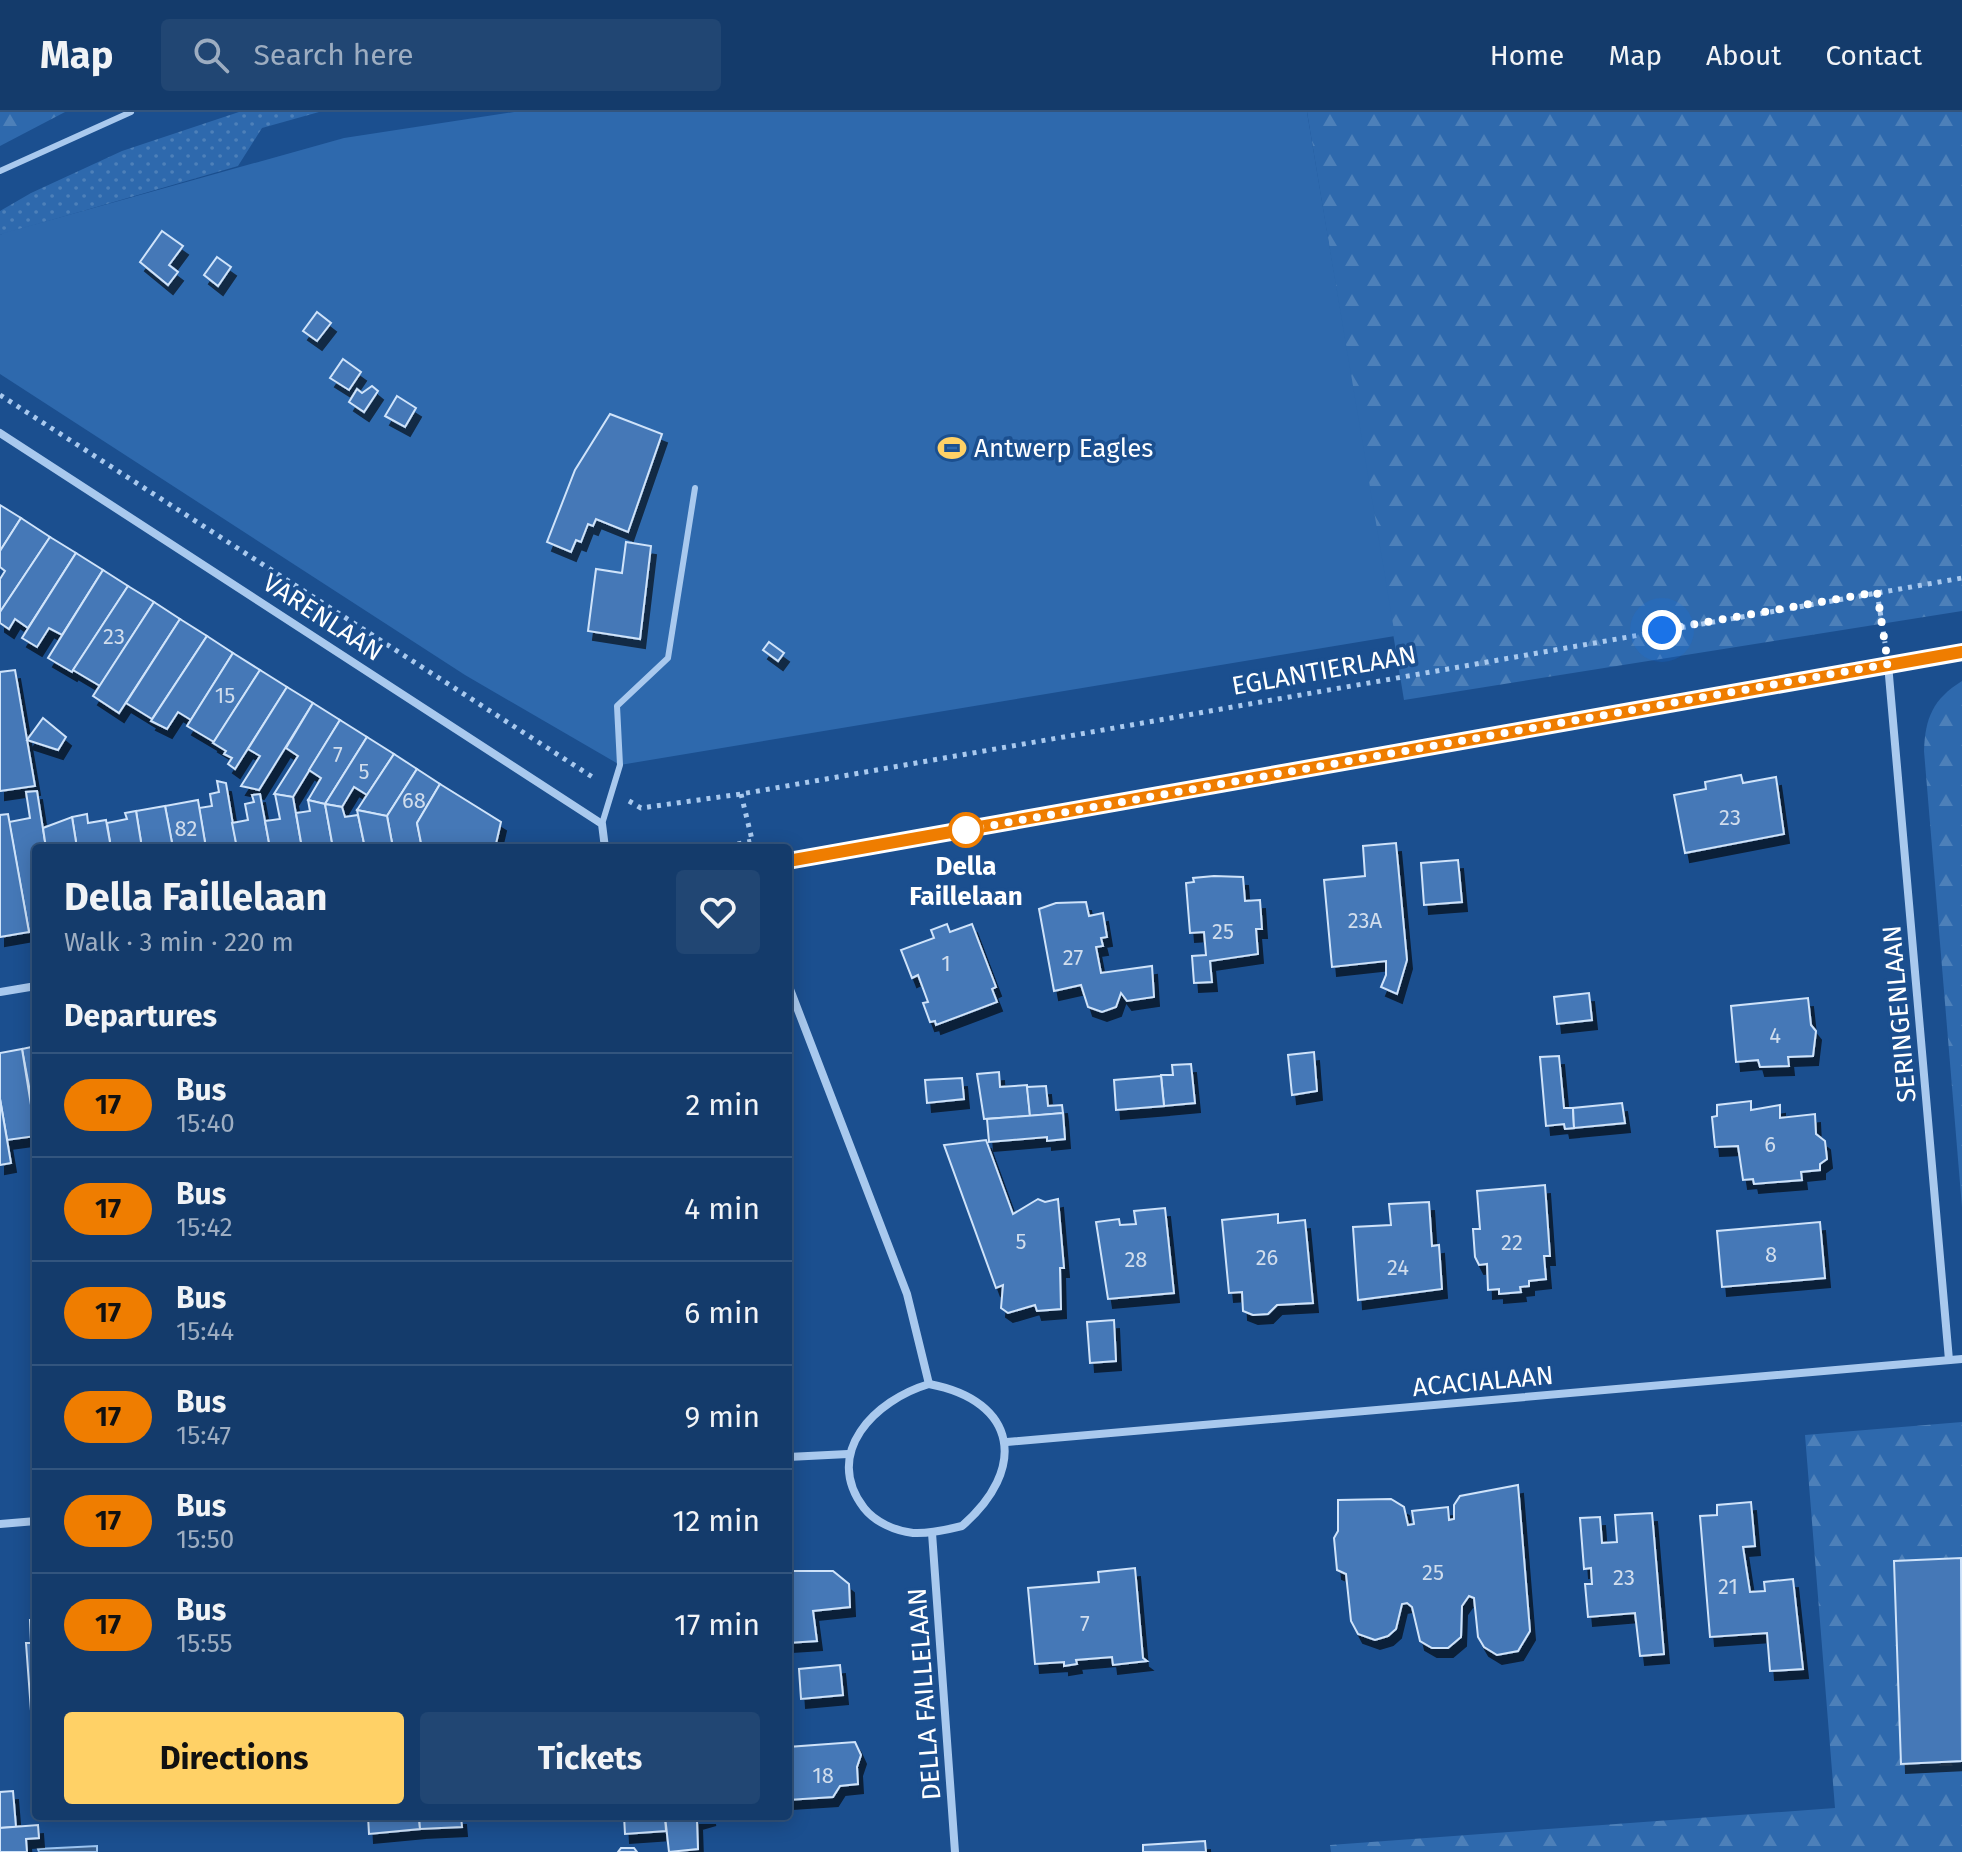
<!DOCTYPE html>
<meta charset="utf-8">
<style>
body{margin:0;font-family:"Fira Sans",sans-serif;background:#214673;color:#f1f3f6;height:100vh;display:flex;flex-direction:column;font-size:30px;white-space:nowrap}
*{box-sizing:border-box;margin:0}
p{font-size:26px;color:#9dadc1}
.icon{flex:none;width:44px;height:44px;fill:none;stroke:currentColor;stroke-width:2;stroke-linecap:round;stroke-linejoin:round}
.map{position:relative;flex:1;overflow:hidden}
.details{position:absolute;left:32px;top:732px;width:760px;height:976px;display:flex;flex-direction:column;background:#143b6b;border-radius:8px;box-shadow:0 4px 20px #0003,0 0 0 2px #33557e}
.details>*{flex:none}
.badge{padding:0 16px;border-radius:26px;font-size:28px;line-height:52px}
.you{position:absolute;width:40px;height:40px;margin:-20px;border:6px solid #fff;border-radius:50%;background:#1a73e8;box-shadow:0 0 0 12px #1a73e833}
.map>.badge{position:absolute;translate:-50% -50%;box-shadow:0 0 0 4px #fff}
h2{padding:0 32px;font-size:30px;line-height:72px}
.round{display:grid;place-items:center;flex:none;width:84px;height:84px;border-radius:8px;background:#214673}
.overview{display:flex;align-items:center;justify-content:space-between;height:136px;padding:0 32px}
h1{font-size:38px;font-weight:700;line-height:60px}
.cta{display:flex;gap:16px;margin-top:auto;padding:16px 32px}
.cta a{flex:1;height:92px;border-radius:8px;background:#ffd166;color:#111;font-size:32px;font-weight:700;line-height:92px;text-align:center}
.cta a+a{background:#214673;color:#f1f3f6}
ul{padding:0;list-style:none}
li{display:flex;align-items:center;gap:24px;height:104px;padding:0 32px;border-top:2px solid #33557e}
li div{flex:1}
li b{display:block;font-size:30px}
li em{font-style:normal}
li .badge{min-width:88px;font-weight:700;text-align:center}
header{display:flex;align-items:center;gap:48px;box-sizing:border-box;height:112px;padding:0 40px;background:#143b6b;border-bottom:2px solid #33557e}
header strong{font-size:38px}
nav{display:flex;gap:44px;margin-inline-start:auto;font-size:28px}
.search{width:560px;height:72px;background:#214673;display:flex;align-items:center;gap:20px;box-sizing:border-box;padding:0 28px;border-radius:8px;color:#9dadc1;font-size:30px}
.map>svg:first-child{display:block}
</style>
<header>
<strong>Map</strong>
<div class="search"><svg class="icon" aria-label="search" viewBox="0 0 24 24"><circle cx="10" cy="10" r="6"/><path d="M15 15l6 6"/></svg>Search here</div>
<nav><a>Home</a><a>Map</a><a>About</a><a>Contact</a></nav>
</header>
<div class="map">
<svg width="1962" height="1740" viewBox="0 0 1962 1740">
<defs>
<pattern id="grass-dots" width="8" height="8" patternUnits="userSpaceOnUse" patternTransform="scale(2)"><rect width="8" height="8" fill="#2e69ad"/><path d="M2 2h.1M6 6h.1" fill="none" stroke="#4d80b9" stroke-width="1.8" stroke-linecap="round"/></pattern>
<pattern id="forest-firs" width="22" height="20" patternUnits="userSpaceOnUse" patternTransform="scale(2)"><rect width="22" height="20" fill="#2e69ad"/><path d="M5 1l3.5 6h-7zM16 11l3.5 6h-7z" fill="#4d80b9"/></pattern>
<filter id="shadow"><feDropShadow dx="5" dy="9" stdDeviation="0" flood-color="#0009"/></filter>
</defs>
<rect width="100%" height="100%" fill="#1b4f8f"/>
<path fill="url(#grass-dots)" d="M 239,0 L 319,0 L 262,16 L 238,54 L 0,123 L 0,99 L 31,81 L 122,39 Z"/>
<g fill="url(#forest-firs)">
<path d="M 0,0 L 65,0 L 0,34 Z"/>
<path d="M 1307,0 L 1962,0 L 1962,499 L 1404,588 Z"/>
<path d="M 1962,569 L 1962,1095 L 1924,639 C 1925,606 1933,587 1962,569 Z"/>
<path d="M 1962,1310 L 1962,1740 L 1331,1740 L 1330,1733 L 1835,1696 L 1805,1323 Z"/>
</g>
<path fill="#2e69ad" d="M 514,0 L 1307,0 L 1395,524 L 620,653 L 465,563 L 0,262 L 0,123 L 4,121 L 344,26 Z"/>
<path fill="#3c6290" stroke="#9cc4f0" stroke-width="2" d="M 97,1734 L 97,1740 L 39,1740 L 38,1737 Z"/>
<g fill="#4478b7" stroke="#cfe3fa" stroke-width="2" filter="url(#shadow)">
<path d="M 162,119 L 183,134 L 169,153 L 178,160 L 168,173 L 140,150 Z"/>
<path d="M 217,145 L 231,155 L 218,174 L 204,163 Z"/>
<path d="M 317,200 L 331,211 L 317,229 L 303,219 Z"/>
<path d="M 343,247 L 361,260 L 349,278 L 330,266 Z"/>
<path d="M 372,274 L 378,279 L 364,300 L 349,290 L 357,277 L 362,281 Z"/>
<path d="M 397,284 L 416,296 L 405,315 L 385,304 Z"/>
<path d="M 610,302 L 662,322 L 628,420 L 596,407 L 593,414 L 588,412 L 581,430 L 576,428 L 571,440 L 547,430 L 575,358 Z"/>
<path d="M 0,393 L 21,406 L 0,439 Z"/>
<path d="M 21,406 L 50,425 L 0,500 L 0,467 L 5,459 L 0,455 L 0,439 Z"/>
<path d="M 50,425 L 76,441 L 28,516 L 15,507 L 9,517 L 0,511 L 0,500 Z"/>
<path d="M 626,430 L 651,434 L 640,527 L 588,519 L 596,457 L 622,461 Z"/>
<path d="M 76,441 L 103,458 L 62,523 L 49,516 L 37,535 L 22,526 Z"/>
<path d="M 103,458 L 128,474 L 72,560 L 48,546 Z"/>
<path d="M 128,474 L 154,490 L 100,574 L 73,558 Z"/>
<path d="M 154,490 L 180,507 L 119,601 L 93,584 Z"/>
<path d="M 180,507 L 207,524 L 152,607 L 126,591 Z"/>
<path d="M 207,524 L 233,541 L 191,608 L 178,600 L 167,617 L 151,609 Z"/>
<path d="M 769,530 L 784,541 L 778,549 L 763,538 Z"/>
<path d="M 233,541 L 260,558 L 214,630 L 187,614 Z"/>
<path d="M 15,558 L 35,674 L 0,679 L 0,560 Z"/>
<path d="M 260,558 L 287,575 L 235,657 L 228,652 L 232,646 L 224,642 L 226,639 L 213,631 Z"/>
<path d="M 287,575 L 313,591 L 259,678 L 241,674 L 260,644 L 248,637 Z"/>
<path d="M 313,591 L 340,608 L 293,685 L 274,682 L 298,644 L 286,636 Z"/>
<path d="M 43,606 L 66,625 L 58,638 L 27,628 Z"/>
<path d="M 340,608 L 367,625 L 325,692 L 308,688 L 321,666 L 309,658 Z"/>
<path d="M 367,625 L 394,642 L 367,683 L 354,675 L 342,695 L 325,692 Z"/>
<path d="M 394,642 L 417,657 L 387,704 L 357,698 Z"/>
<path d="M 417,657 L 440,672 L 417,711 L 422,736 L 393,736 L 387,704 Z"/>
<path d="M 1741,663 L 1743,671 L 1776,665 L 1784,722 L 1685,741 L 1674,683 L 1706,677 L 1705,670 Z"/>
<path d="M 217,669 L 226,671 L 237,736 L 206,736 L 199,696 L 212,694 L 210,682 L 219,680 Z"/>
<path d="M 440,672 L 501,710 L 495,736 L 422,736 L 417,711 Z"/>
<path d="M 37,679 L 46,736 L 36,736 L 36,819 L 29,820 L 9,710 L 30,706 L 26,680 Z"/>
<path d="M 260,682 L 270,736 L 237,736 L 232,711 L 248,708 L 245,692 L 254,690 L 252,683 Z"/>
<path d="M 275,682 L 293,685 L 302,736 L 270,736 L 265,709 L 280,707 Z"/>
<path d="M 198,688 L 206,736 L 173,736 L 165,694 Z"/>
<path d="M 308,688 L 325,692 L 333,736 L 302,736 L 296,701 L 310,699 Z"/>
<path d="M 325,692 L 342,695 L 345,705 L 358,703 L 365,736 L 333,736 Z"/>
<path d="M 165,694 L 173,736 L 142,736 L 136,699 Z"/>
<path d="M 357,698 L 387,704 L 393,736 L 365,736 Z"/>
<path d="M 136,699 L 142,736 L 111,736 L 107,711 L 127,707 L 125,701 Z"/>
<path d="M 8,702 L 29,820 L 0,825 L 0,703 Z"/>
<path d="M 87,702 L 88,711 L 106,708 L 111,736 L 77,736 L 72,705 Z"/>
<path d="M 72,705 L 77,736 L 46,736 L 43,716 Z"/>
<path d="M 1396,731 L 1407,848 L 1397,882 L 1381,875 L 1386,863 L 1386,849 L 1332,855 L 1324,768 L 1365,764 L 1363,734 Z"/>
<path d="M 1458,748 L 1462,790 L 1424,793 L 1421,751 Z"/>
<path d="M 1214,764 L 1243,765 L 1245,789 L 1260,788 L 1262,817 L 1256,817 L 1258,842 L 1210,849 L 1212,870 L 1194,871 L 1192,844 L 1206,843 L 1204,820 L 1190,821 L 1186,771 L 1194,770 L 1193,766 Z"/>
<path d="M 1086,790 L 1089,804 L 1103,801 L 1107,825 L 1101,826 L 1103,834 L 1096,835 L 1101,861 L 1152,854 L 1154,885 L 1127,889 L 1121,881 L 1116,895 L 1102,900 L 1088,895 L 1081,873 L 1054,879 L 1039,797 L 1056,791 Z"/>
<path d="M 947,812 L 950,820 L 972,812 L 996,875 L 992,877 L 997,890 L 936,913 L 935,909 L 930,910 L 923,891 L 928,890 L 918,863 L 912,866 L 901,838 L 934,826 L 931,818 Z"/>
<path d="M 1589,881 L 1592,908 L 1557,912 L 1554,885 Z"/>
<path d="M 1808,886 L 1811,913 L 1816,919 L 1813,944 L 1788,945 L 1789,954 L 1760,955 L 1758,948 L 1736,950 L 1731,894 Z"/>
<path d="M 36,934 L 36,1012 L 22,937 Z"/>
<path d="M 22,937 L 36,1024 L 7,1028 L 0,987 L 0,941 Z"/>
<path d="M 1314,940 L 1317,979 L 1292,983 L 1288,943 Z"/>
<path d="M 1559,944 L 1564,996 L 1573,996 L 1574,1016 L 1565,1017 L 1564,1012 L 1546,1014 L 1540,945 Z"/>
<path d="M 1191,952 L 1195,991 L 1164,994 L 1161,963 L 1173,963 L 1172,953 Z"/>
<path d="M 999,960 L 1000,975 L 1027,973 L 1030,1004 L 984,1007 L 977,962 Z"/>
<path d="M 1161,964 L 1164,994 L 1116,998 L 1114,968 Z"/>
<path d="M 962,966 L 964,987 L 927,991 L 925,968 Z"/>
<path d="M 1046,974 L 1048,994 L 1062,993 L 1063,1001 L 1030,1004 L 1027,975 Z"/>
<path d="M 0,987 L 11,1051 L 0,1053 Z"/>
<path d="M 1751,989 L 1751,998 L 1780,993 L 1780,1006 L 1815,1002 L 1816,1022 L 1825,1029 L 1827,1047 L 1820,1052 L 1820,1058 L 1801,1060 L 1802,1068 L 1754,1072 L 1753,1067 L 1743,1068 L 1738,1034 L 1715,1035 L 1712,1005 L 1717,1004 L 1717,993 Z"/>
<path d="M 1622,991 L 1625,1011 L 1574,1016 L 1573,996 Z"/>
<path d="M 1063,1001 L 1065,1027 L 1047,1029 L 1047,1025 L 989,1030 L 987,1007 Z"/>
<path d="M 986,1028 L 1013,1102 L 1038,1087 L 1045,1090 L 1058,1087 L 1064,1156 L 1060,1156 L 1061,1197 L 1037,1199 L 1035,1193 L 1008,1201 L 1001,1196 L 1003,1173 L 996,1176 L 944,1033 Z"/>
<path d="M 1545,1073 L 1550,1144 L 1544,1144 L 1546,1167 L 1529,1169 L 1529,1174 L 1520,1175 L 1521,1180 L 1499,1182 L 1499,1177 L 1488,1178 L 1487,1152 L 1479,1153 L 1475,1145 L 1473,1117 L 1480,1117 L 1477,1079 Z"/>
<path d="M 1429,1090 L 1432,1134 L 1439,1133 L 1442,1177 L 1358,1188 L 1353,1115 L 1391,1113 L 1389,1092 Z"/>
<path d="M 1165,1096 L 1174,1181 L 1108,1187 L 1096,1110 L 1119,1107 L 1120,1113 L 1136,1112 L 1134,1099 Z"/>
<path d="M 1278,1102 L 1278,1111 L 1305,1108 L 1313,1191 L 1277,1193 L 1268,1202 L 1253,1203 L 1243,1199 L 1242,1180 L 1229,1181 L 1222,1108 Z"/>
<path d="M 1820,1110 L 1825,1166 L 1722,1175 L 1717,1119 Z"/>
<path d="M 33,1198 L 36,1198 L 36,1254 L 33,1210 Z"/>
<path d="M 1114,1208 L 1116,1249 L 1090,1251 L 1087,1210 Z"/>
<path d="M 1518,1373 L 1530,1519 L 1518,1539 L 1497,1543 L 1484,1535 L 1478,1525 L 1474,1486 L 1469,1484 L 1462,1494 L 1461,1525 L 1448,1536 L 1432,1536 L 1420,1529 L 1412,1495 L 1407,1491 L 1402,1492 L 1396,1517 L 1388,1524 L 1375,1528 L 1358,1522 L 1351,1509 L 1346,1462 L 1337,1458 L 1334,1426 L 1338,1419 L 1338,1388 L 1391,1387 L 1404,1395 L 1408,1413 L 1414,1412 L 1412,1399 L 1448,1395 L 1449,1408 L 1454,1407 L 1454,1393 L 1460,1384 Z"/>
<path d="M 1751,1390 L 1755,1434 L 1743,1435 L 1750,1480 L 1765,1479 L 1764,1470 L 1793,1467 L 1803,1557 L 1770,1559 L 1767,1521 L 1710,1525 L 1700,1404 L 1717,1403 L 1717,1393 Z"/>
<path d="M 1652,1401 L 1664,1542 L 1640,1544 L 1635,1501 L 1588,1505 L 1585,1472 L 1592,1472 L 1591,1456 L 1584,1457 L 1580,1406 L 1600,1405 L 1602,1431 L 1617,1430 L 1615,1403 Z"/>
<path d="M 1961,1446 L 1962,1649 L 1901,1652 L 1894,1449 Z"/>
<path d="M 1135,1456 L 1143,1546 L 1147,1549 L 1113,1553 L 1112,1545 L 1076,1548 L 1077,1552 L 1064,1554 L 1064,1550 L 1035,1552 L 1028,1476 L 1099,1470 L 1098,1460 Z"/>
<path d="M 788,1459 L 833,1459 L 849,1472 L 850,1495 L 813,1499 L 817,1529 L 788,1531 Z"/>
<path d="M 30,1508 L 36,1508 L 36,1626 L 33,1626 L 26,1531 L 31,1531 Z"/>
<path d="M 840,1553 L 843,1583 L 801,1587 L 799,1557 Z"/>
<path d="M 855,1630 L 861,1643 L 857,1655 L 858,1672 L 840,1674 L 833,1685 L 788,1688 L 788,1635 Z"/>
<path d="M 13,1679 L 16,1715 L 0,1716 L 0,1680 Z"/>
<path d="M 368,1704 L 419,1704 L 420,1717 L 369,1722 Z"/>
<path d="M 419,1704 L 461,1704 L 462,1715 L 420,1717 Z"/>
<path d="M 624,1704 L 665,1704 L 666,1719 L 625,1722 Z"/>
<path d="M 665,1704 L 711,1704 L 697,1708 L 698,1737 L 669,1740 Z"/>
<path d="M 38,1713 L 39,1726 L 26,1727 L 27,1740 L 0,1740 L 0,1716 Z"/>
<path d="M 1205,1729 L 1206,1740 L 1143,1740 L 1143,1733 Z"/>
<path d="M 621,1736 L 634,1736 L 637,1740 L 618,1740 Z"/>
</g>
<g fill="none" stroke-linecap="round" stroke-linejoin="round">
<g stroke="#a9c9ee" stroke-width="5" stroke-dasharray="4 6" stroke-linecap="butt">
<path d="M 0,283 L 594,666"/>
<path d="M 1877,480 L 1885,531"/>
<path d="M 741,682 L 754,736"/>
<path d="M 629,689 L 641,696 L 741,682 L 1962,466"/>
<path d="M 718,736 L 752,729"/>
</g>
<g stroke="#a9c9ee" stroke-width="6">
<path d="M 0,59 L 131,0"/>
<path d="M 602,712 L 620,653 L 617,594 L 668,546 L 695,376"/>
</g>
<g stroke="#a9c9ee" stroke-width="8">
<path d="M 0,321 L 602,712 L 605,736"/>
<path d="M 1888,552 L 1949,1248"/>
<path d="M 788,749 L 1962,540"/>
<path d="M 788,872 L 907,1182 L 929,1272"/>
<path d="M 0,880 L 36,874"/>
<path d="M 929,1272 C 1019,1289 1027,1358 962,1414 C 946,1418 929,1422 913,1421 C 895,1419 875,1410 864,1396 C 822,1341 875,1288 929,1272 Z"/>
<path d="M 1007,1330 L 1962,1247"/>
<path d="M 788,1345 L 848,1342"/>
<path d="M 0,1412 L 36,1409"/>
<path d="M 932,1421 L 955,1740"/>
</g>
</g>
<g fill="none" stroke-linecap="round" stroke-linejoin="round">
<defs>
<path id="line" d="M 788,749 L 1962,540"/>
</defs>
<use href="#line" stroke="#fff" stroke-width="18"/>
<use href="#line" stroke="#ef7d00" stroke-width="12"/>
<path stroke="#fff" stroke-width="8" stroke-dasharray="0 14.4" d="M 966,718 L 1888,552 L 1877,480 L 1662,518"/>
</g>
<defs>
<symbol id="stadium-bare" viewBox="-9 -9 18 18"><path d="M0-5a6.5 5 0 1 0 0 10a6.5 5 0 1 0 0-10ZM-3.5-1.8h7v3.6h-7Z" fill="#ffd166" stroke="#1b4f8f" stroke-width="2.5" paint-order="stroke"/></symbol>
</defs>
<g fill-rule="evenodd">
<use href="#stadium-bare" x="932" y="316" width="40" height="40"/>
</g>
<circle fill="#fff" stroke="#ef7d00" stroke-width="4" cx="966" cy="718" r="16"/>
<g text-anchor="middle" stroke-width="7" stroke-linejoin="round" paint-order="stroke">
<g font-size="22" fill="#d0dded">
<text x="114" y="532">23</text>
<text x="225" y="591">15</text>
<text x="338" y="650">7</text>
<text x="364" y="667">5</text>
<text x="414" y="696">68</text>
<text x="1730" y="713">23</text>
<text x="186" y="724">82</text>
<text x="1365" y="816">23A</text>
<text x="1223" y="827">25</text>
<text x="1073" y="853">27</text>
<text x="946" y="859">1</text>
<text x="1775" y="931">4</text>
<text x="1770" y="1040">6</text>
<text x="1021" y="1137">5</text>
<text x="1512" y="1138">22</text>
<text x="1771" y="1150">8</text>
<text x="1267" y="1153">26</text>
<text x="1136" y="1155">28</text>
<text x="1398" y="1163">24</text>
<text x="1433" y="1468">25</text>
<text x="1624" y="1473">23</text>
<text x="1728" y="1482">21</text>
<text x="1085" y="1519">7</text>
<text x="823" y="1671">18</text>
</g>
<g font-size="26" fill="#fff" stroke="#1b4f8f" text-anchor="start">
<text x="974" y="345">Antwerp Eagles</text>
</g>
<g font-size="26" fill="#fff" stroke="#1b4f8f">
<text transform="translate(323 505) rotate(33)" y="9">VARENLAAN</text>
<text transform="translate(1324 558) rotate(-10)" y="9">EGLANTIERLAAN</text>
<text transform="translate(1899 902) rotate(-95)" y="9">SERINGENLAAN</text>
<text transform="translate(1483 1269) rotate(-5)" y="9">ACACIALAAN</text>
<text transform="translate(924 1582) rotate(-94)" y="9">DELLA FAILLELAAN</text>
</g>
<g font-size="26" font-weight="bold" fill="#fff" stroke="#1b4f8f">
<text x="966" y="763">Della<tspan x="966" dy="30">Faillelaan</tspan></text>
</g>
</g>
</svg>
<div class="you" style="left:1662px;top:518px"></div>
<section class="details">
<div class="overview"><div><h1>Della Faillelaan</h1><p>Walk · 3 min · 220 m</p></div><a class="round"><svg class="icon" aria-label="heart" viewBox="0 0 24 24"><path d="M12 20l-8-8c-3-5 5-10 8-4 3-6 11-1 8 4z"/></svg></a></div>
<h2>Departures</h2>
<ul>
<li><span class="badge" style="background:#ef7d00;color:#111">17</span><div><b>Bus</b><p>15:40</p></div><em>2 min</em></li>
<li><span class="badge" style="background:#ef7d00;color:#111">17</span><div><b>Bus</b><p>15:42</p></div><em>4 min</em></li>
<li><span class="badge" style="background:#ef7d00;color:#111">17</span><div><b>Bus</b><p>15:44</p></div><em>6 min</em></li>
<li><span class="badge" style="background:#ef7d00;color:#111">17</span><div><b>Bus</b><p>15:47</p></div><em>9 min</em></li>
<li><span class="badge" style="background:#ef7d00;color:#111">17</span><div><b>Bus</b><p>15:50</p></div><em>12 min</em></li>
<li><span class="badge" style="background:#ef7d00;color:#111">17</span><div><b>Bus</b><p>15:55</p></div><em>17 min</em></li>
</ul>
<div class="cta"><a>Directions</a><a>Tickets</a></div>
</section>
</div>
